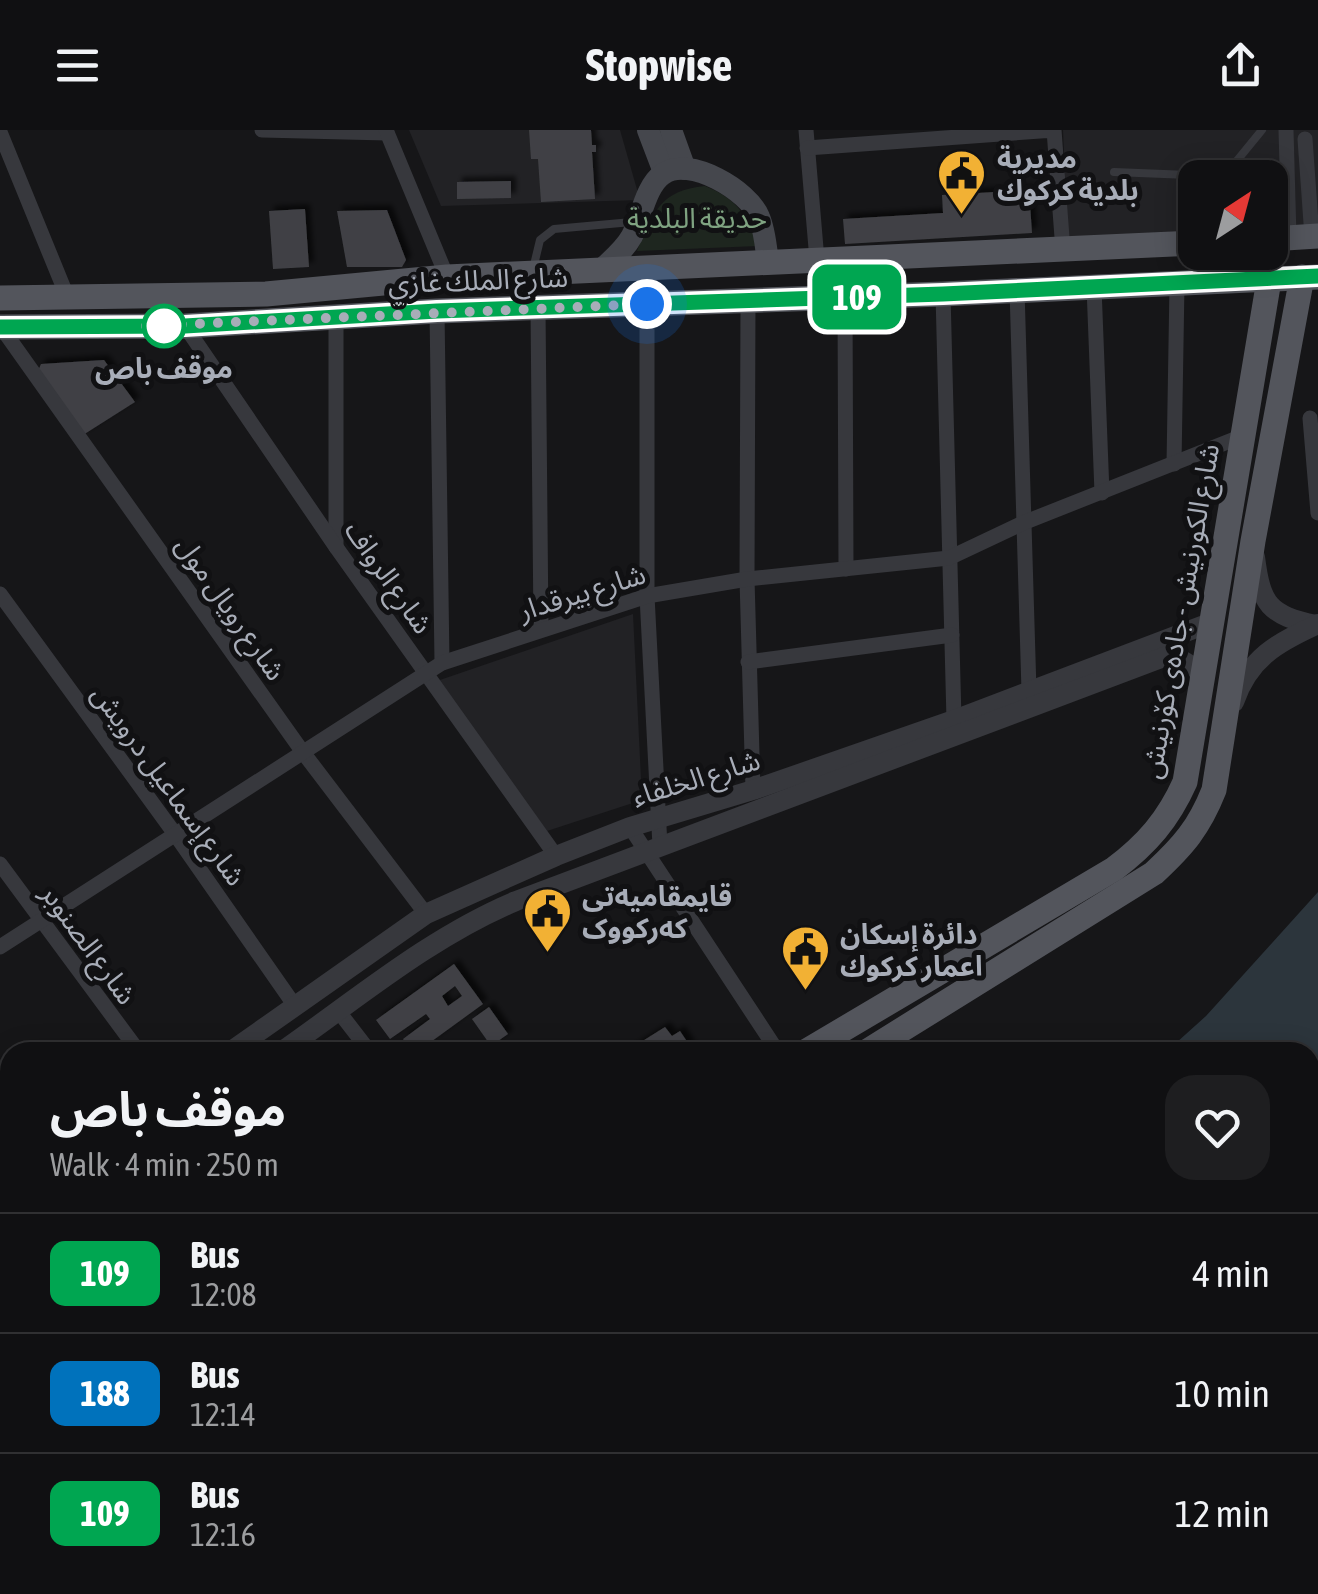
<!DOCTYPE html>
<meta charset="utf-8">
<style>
body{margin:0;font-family:"Asap Condensed","Noto Sans Arabic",sans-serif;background:#1e1e20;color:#f1f3f6;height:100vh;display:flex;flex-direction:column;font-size:38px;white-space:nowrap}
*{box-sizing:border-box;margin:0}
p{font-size:32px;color:#9c9d9f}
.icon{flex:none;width:55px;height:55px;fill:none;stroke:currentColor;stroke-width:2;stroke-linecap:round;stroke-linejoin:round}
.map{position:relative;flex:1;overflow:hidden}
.side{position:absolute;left:0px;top:912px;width:1320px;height:552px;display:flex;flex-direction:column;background:#101012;border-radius:30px 30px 0 0;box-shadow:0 5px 25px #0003,0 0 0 2px #303032}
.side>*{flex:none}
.badge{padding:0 20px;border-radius:15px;font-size:35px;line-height:65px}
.needle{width:65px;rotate:36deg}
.buttons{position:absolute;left:1178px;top:30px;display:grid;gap:20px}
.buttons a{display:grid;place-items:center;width:110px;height:110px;border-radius:20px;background:#101012;box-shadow:0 5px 25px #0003,0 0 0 2px #303032;font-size:50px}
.you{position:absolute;width:50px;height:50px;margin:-25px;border:8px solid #fff;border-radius:50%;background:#1a73e8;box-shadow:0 0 0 15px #1a73e833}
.map>.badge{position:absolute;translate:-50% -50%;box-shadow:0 0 0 5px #fff}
.round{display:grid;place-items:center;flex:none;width:105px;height:105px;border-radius:30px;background:#1e1e20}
.summary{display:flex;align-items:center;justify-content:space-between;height:170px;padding:0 50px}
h1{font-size:48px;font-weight:700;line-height:75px}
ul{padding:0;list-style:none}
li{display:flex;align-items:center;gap:30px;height:120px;padding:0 50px;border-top:2px solid #303032}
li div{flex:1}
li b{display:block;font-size:38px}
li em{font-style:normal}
li .badge{min-width:110px;font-weight:700;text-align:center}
header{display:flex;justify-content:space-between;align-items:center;height:130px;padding:0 50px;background:#101012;font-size:45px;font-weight:700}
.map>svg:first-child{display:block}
</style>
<header><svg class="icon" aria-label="menu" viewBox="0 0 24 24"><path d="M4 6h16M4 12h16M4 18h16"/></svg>Stopwise<svg class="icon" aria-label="share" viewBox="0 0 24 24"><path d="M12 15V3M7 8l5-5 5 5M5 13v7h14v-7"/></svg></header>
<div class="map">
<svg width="1318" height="1464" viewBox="0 0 1318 1464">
<defs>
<filter id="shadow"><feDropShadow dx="5" dy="-5" stdDeviation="2.5" flood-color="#0009"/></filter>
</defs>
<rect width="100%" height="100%" fill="#161618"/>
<g fill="#222225">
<path d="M 409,0 L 620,0 L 640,70 L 441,76 Z"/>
<path d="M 1063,0 L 1318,0 L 1318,101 L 1270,104 L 1270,48 L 1195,48 L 1195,108 L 1068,115 Z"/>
<path d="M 633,484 L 642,670 L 547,701 L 437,551 Z"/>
</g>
<path fill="#1e261f" d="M 705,56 C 737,69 747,85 758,116 L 637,121 C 653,83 660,60 705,56 Z"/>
<g fill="#2c353c">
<path d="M 1318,762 L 1318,1087 L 1310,1100 L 1310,922 L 1166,922 L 1206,886 Z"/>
<path d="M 641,1455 L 928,1455 L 919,1464 L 627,1464 Z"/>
</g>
<g fill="#404145" fill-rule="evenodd" filter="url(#shadow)">
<path d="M 529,0 L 591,0 L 592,15 L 596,15 L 596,22 L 592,22 L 595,69 L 541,72 L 538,29 L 531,29 Z"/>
<path d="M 511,51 L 511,68 L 457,69 L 457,52 Z"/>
<path d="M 1029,60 L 1032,103 L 845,114 L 843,89 L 943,83 L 942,65 Z"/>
<path d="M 305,79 L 309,137 L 273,139 L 269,81 Z"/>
<path d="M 387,80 L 406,130 L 402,137 L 347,137 L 337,81 Z"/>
<path d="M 104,230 L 135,272 L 83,305 L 37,243 L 41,234 Z"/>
<path d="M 454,834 L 483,874 L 417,922 L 412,922 L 403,909 L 430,889 L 426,884 L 390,909 L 376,890 ZM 455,856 L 462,866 L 448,876 L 442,866 Z"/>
<path d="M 489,877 L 508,904 L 491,916 L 472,889 Z"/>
<path d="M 665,897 L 672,906 L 680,901 L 694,922 L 625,922 Z"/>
</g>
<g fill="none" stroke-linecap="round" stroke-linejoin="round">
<path stroke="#3d3f44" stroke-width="2.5" stroke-dasharray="5 8" stroke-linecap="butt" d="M 640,1455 L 646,1464"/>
<g stroke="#37383d" stroke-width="8">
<path d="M 1114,42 L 1214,46 L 1226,44 L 1262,0"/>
<path d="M 533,139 L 540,110 L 554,99 L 632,92"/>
<path d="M 0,1376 L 10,1368"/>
<path d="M 0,1408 L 10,1400"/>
<path d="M 144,1464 L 156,1455"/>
</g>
<g stroke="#37383d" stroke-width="15">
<path d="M 262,0 L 387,3"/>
<path d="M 386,0 L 447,147"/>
<path d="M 806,0 L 817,130"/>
<path d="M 1286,0 L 1289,107"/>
<path d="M 0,2 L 67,166"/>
<path d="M 1305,9 L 1312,107"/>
<path d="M 807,18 L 1054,0 L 1063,121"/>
<path d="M 1094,157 L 1102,363"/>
<path d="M 1017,160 L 1029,561"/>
<path d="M 943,164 L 954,590"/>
<path d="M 845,167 L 846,439"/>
<path d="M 748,171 L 747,449 L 753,660"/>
<path d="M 647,174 L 647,466 L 660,716"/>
<path d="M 538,178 L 541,499"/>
<path d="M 437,181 L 442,533"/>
<path d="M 336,186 L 336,417"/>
<path d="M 185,196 L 336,417 L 556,726"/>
<path d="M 1,197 L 302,621 L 426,784"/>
<path d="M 1310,288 L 1318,383"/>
<path d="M 1174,334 L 1177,154"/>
<path d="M 0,464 L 175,704 L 295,876"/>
<path d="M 748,532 L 952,505"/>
<path d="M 630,697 L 778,922"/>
<path d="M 0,734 L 139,922"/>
<path d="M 0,817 L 442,533 L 647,466 L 747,449 L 949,428 L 1023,393 L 1240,307"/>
<path d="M 339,882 L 370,922"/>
<path d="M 0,980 L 10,993"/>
<path d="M 0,1237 L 10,1251"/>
<path d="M 1310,1418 L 1318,1408"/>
<path d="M 1272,1464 L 1279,1455"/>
</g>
<g stroke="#37383d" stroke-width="20">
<path d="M 1255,427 C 1261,475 1269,485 1316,495"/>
<path d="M 1234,572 C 1249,528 1278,512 1318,494"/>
<path d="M 230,922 L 426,784 L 556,726 L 630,697 L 753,660 L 954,590 L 1212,492"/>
<path d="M 281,922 C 357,869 430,807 516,771 L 1172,524 L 1203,543"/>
<path d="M 0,1089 L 10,1082"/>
<path d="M 0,1125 L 10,1117"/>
<path d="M 1310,1208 L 1318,1198"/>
<path d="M 1310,1254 L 1318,1244"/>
<path d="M 1100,1464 L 1107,1455"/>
<path d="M 1136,1464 L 1145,1455"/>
</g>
<g stroke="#45474d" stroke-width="22">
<path d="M 648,0 L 664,42"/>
<path d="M 671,0 L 685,39"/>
<path d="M 601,140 C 612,130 625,119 632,106 C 641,88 646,55 663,44 C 689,25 749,61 759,87 C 765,101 766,118 768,133"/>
</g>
<g stroke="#53555c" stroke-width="25">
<path d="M 1270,109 L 1318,106"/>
<path d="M 0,168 L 266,164 L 447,147 L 1195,113"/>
<path d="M 0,197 L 185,196 L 437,181 L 943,164 L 1318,147"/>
<path d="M 805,922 L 1114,739 C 1147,714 1168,690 1185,652 L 1269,150"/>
<path d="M 866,922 L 1154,743 C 1183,716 1199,698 1214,660 L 1253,411 L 1302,147"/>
<path d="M 27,1464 L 39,1455"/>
<path d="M 80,1464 L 91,1455"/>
</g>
</g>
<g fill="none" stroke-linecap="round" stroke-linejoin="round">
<defs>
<path id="line" d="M 0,197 L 185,196 L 437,181 L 943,164 L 1318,146"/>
</defs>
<use href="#line" stroke="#fff" stroke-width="22"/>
<use href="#line" stroke="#00a651" stroke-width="15"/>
<path stroke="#a8adb8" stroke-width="10" stroke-dasharray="0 18" d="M 164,196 L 146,196 L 647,174"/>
</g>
<defs>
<symbol id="civic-pin" viewBox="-11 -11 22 30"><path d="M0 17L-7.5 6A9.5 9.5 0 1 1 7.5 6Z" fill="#f2b134" stroke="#111113"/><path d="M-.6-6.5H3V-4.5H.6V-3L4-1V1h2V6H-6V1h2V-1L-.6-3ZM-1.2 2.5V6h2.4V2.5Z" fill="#111"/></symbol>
</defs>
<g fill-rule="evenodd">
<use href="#civic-pin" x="934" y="16" width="55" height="75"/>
<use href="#civic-pin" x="520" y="754" width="55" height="75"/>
<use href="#civic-pin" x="778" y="792" width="55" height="75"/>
</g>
<circle fill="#fff" stroke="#00a651" stroke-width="5" cx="164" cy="196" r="20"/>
<g text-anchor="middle" stroke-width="10" stroke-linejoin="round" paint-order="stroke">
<g font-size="28" font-weight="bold" fill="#a8adb8" stroke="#111113" text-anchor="start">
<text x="997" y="38">مديرية<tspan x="997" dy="32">بلدية كركوك</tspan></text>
<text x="582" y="776">قایمقامیەتی<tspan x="582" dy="32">کەرکووک</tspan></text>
<text x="840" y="814">دائرة إسكان<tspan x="840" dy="32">اعمار كركوك</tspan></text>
</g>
<g font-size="28" fill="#7fa381" stroke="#111113">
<text x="697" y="98">حديقة البلدية</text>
</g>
<g font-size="28" fill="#a8adb8" stroke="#111113">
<text transform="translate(478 150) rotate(-2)" y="10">شارع الملك غازي</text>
<text transform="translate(389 447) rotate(55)" y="10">شارع الرواف</text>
<text transform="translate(582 462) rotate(-17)" y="10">شارع بيرقدار</text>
<text transform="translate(231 478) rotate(55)" y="10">شارع رويال مول</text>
<text transform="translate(1180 481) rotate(-80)" y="10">شارع الكورنيش - جادەی کۆرنیش</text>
<text transform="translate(696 648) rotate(-17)" y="10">شارع الخلفاء</text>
<text transform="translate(169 655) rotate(54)" y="10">شارع إسماعيل درويش</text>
<text transform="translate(89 814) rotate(54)" y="10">شارع الصنوبر</text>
</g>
<g font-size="28" font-weight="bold" fill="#a8adb8" stroke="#111113">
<text x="164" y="248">موقف باص</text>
</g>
</g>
</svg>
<div class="buttons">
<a><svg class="needle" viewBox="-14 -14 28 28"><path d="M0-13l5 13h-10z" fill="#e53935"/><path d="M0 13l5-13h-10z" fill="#9c9d9f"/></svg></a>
</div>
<div class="you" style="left:647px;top:174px"></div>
<b class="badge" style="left:857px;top:167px;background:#00a651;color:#fff">109</b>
<section class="side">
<div class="summary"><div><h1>موقف باص</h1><p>Walk · 4 min · 250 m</p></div><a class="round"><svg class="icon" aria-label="heart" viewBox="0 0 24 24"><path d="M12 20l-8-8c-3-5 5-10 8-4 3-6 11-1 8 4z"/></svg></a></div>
<ul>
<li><span class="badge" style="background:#00a651;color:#fff">109</span><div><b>Bus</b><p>12:08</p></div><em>4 min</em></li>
<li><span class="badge" style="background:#0072bc;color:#fff">188</span><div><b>Bus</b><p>12:14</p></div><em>10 min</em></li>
<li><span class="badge" style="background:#00a651;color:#fff">109</span><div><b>Bus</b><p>12:16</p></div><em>12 min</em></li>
</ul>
</section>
</div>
